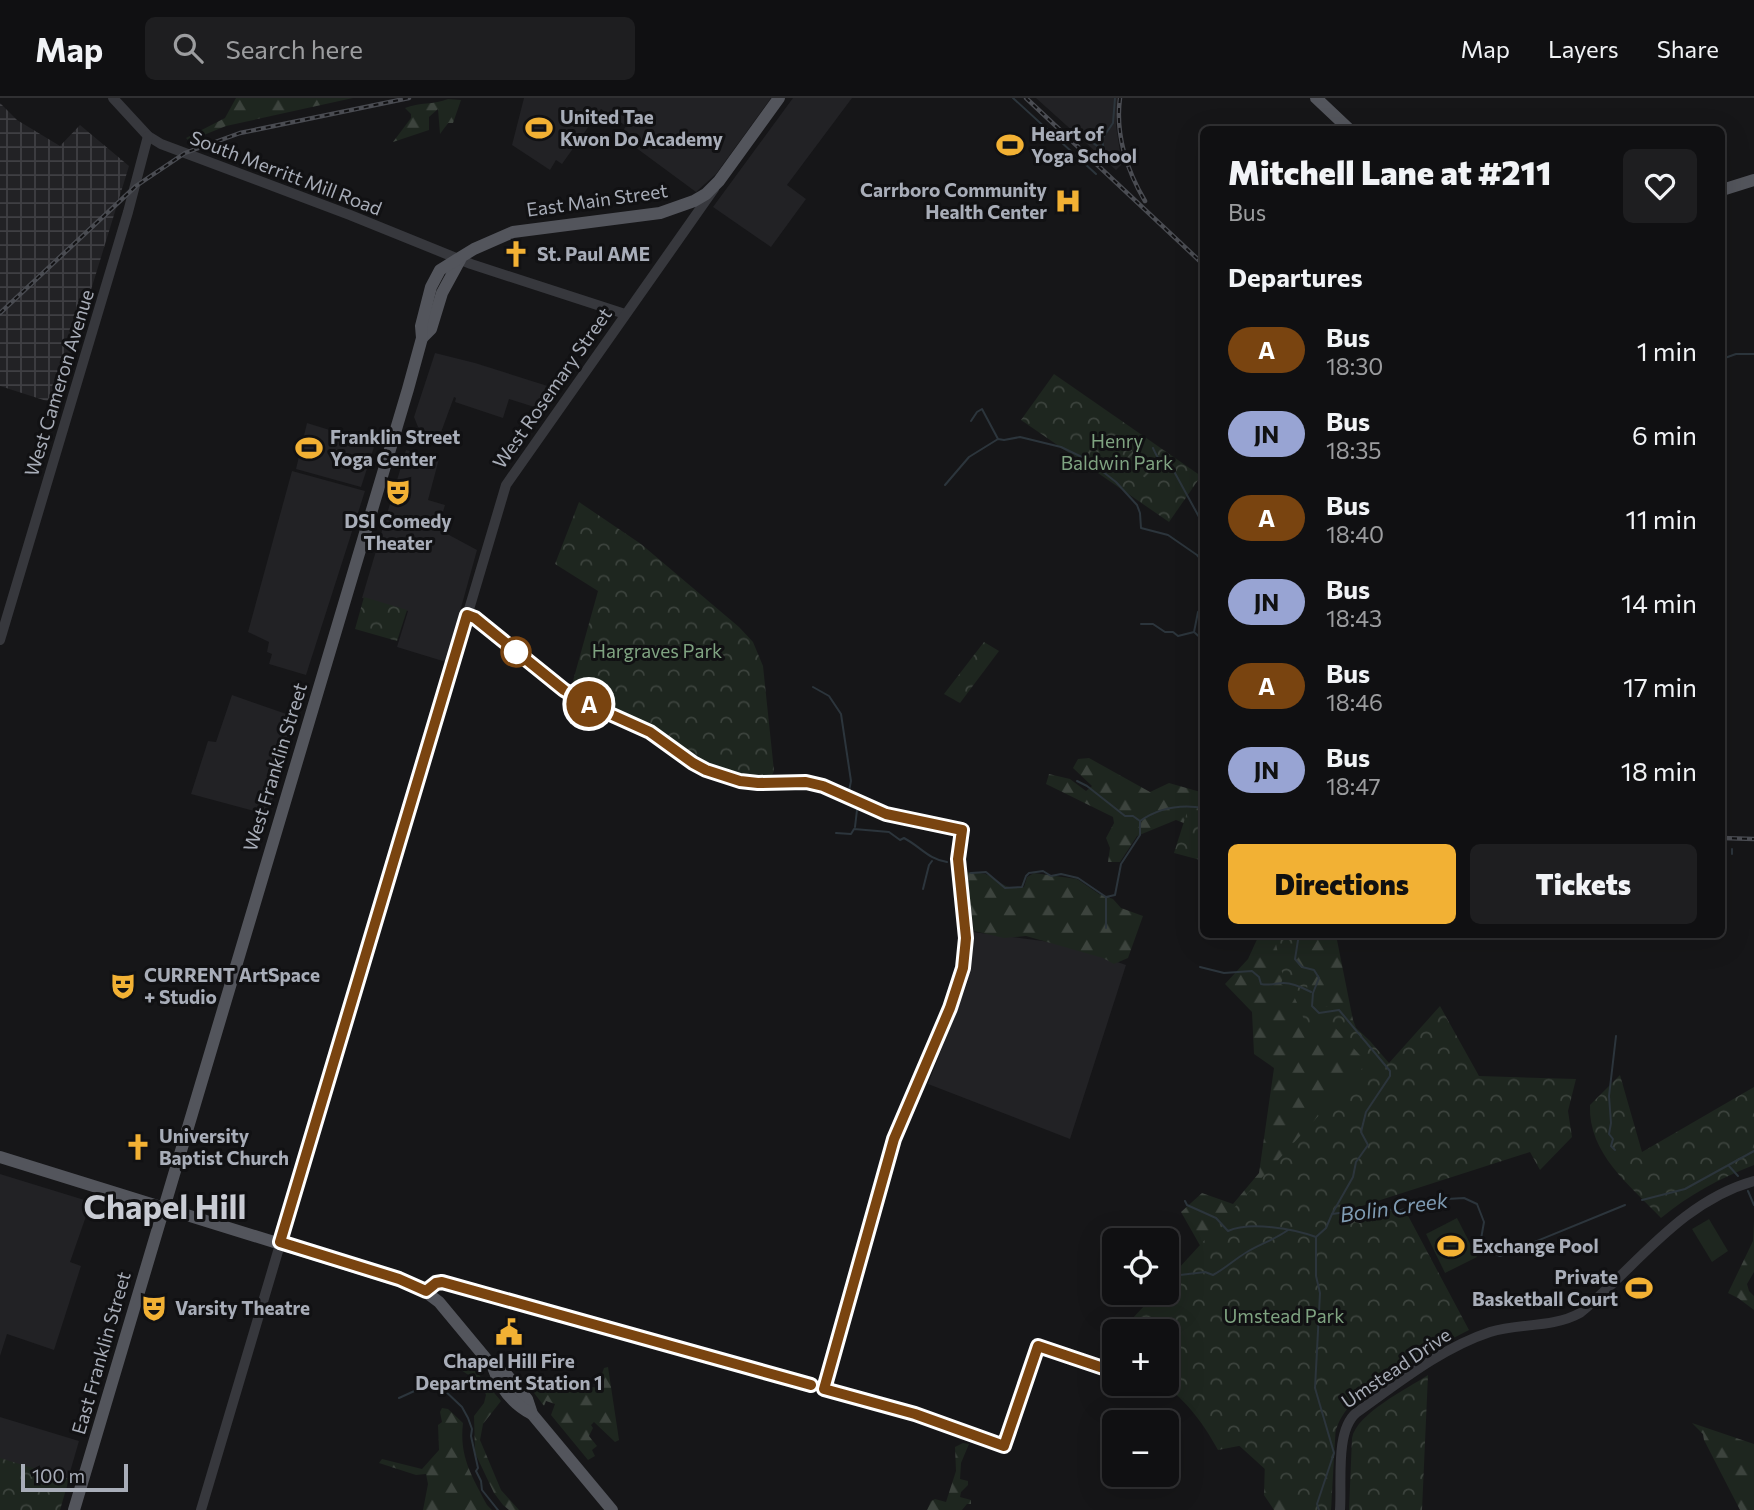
<!DOCTYPE html>
<meta charset="utf-8">
<style>
body{margin:0;font-family:Commissioner,sans-serif;background:#1e1e20;color:#f1f3f6;height:100vh;display:flex;flex-direction:column;font-size:26px;white-space:nowrap}
*{box-sizing:border-box;margin:0}
p{font-size:23px;color:#9c9d9f}
.icon{flex:none;width:38px;height:38px;fill:none;stroke:currentColor;stroke-width:2;stroke-linecap:round;stroke-linejoin:round}
.map{position:relative;flex:1;overflow:hidden}
.sheet{position:absolute;left:1200px;top:28px;width:525px;height:812px;display:flex;flex-direction:column;background:#101012;border-radius:10px;box-shadow:0 7px 28px #0002,0 0 0 2px #303032}
.sheet>*{flex:none}
.badge{padding:0 14px;border-radius:23px;font-size:24px;line-height:46px}
.fabs{position:absolute;left:1102px;top:1130px;display:grid;gap:14px}
.fabs a{display:grid;place-items:center;width:77px;height:77px;border-radius:10px;background:#101012;box-shadow:0 7px 28px #0002,0 0 0 2px #303032;font-size:35px}
.scale{position:absolute;left:21px;bottom:18px;width:107px;box-sizing:border-box;padding-left:7px;border:4px solid #a8adb8;border-top:0;font-size:19px;line-height:24px;white-space:nowrap;color:#a8adb8;-webkit-text-stroke:5px #111113;paint-order:stroke}
.map>.badge{position:absolute;translate:-50% -50%;box-shadow:0 0 0 4px #fff}
h2{padding:0 28px;font-size:26px;line-height:63px}
.round{display:grid;place-items:center;flex:none;width:74px;height:74px;border-radius:10px;background:#1e1e20}
.summary{display:flex;align-items:center;justify-content:space-between;height:119px;padding:0 28px}
h1{font-size:33px;font-weight:800;line-height:52px}
.cta{display:flex;gap:14px;margin-top:auto;padding:14px 28px}
.cta a{flex:1;height:80px;border-radius:10px;background:#f2b134;color:#111;font-size:28px;font-weight:800;line-height:80px;text-align:center}
.cta a+a{background:#1e1e20;color:#f1f3f6}
ul{padding:0;list-style:none}
li{display:flex;align-items:center;gap:21px;height:84px;padding:0 28px}
li div{flex:1}
li b{display:block;font-size:26px}
li em{font-style:normal}
li .badge{min-width:77px;font-weight:700;text-align:center}
header{display:flex;align-items:center;gap:42px;box-sizing:border-box;height:98px;padding:0 35px;background:#101012;border-bottom:2px solid #303032}
header strong{font-size:33px}
nav{display:flex;gap:38px;margin-inline-start:auto;font-size:24px}
.search{width:490px;height:63px;background:#1e1e20;display:flex;align-items:center;gap:18px;box-sizing:border-box;padding:0 24px;border-radius:10px;color:#9c9d9f;font-size:26px}
.map>svg:first-child{display:block}
</style>
<header>
<strong>Map</strong>
<div class="search"><svg class="icon" aria-label="search" viewBox="0 0 24 24"><circle cx="10" cy="10" r="6"/><path d="M15 15l6 6"/></svg>Search here</div>
<nav><a>Map</a><a>Layers</a><a>Share</a></nav>
</header>
<div class="map">
<svg width="1754" height="1412" viewBox="0 0 1754 1412">
<defs>
<pattern id="industrial-grid" width="8" height="8" patternUnits="userSpaceOnUse" patternTransform="scale(1.75)"><rect width="8" height="8" fill="#222225"/><path d="M0 4h8M4 0v8" fill="none" stroke="#3f3f43"/></pattern>
<pattern id="forest-firs" width="22" height="20" patternUnits="userSpaceOnUse" patternTransform="scale(1.75)"><rect width="22" height="20" fill="#1e261f"/><path d="M5 1l3.5 6h-7zM16 11l3.5 6h-7z" fill="#3c433d"/></pattern>
<pattern id="park-crowns" width="20" height="18" patternUnits="userSpaceOnUse" patternTransform="scale(1.75)"><rect width="20" height="18" fill="#1e261f"/><path d="M2 6a3 3 0 1 1 6 0M12 15a3 3 0 1 1 6 0" fill="none" stroke="#3c433d"/></pattern>
<pattern id="garden-furrows" width="10" height="10" patternUnits="userSpaceOnUse" patternTransform="scale(1.75)"><rect width="10" height="10" fill="#1e261f"/><path d="M-1 1l2-2M0 10L10 0M9 11l2-2" fill="none" stroke="#3c433d"/></pattern>
</defs>
<rect width="100%" height="100%" fill="#161618"/>
<g fill="#222225">
<path d="M 524,0 L 771,0 L 716,76 L 696,94 L 620,38 L 626,28 L 601,11 L 562,66 L 556,62 L 550,72 L 512,47 Z"/>
<path d="M 793,0 L 852,0 L 787,87 L 806,101 L 771,149 L 713,109 Z"/>
<path d="M 1036,0 L 1117,0 L 1116,28 L 1122,66 L 1116,72 Z"/>
<path d="M 435,255 L 475,265 L 557,291 L 544,312 L 509,301 L 503,320 L 455,304 L 456,300 L 454,299 L 440,337 L 422,332 L 418,329 L 414,319 Z"/>
<path d="M 307,325 L 375,346 L 361,389 L 296,371 Z"/>
<path d="M 406,352 L 439,361 L 428,402 L 445,407 L 438,431 L 477,452 L 446,564 L 397,549 L 408,513 L 362,500 Z"/>
<path d="M 292,373 L 365,393 L 306,577 L 269,566 L 272,556 L 267,554 L 269,544 L 248,534 Z"/>
<path d="M 232,597 L 295,619 L 270,710 L 262,715 L 191,696 L 208,643 L 216,644 Z"/>
<path d="M 973,834 L 1066,846 L 1126,867 L 1070,1041 L 928,986 L 968,883 Z"/>
<path d="M 0,1076 L 91,1104 L 70,1164 L 81,1168 L 54,1252 L 7,1236 L 0,1258 Z"/>
<path d="M 0,1319 L 79,1343 L 59,1412 L 0,1412 Z"/>
</g>
<path fill="url(#industrial-grid)" d="M 0,5 L 17,22 L 60,48 L 80,27 L 129,68 L 56,306 L 0,288 Z"/>
<g fill="#1e261f">
<path d="M 1457,1120 L 1477,1159 L 1445,1175 L 1426,1136 Z"/>
<path d="M 1709,1121 L 1728,1153 L 1712,1164 L 1692,1131 Z"/>
</g>
<g fill="url(#forest-firs)">
<path d="M 236,0 L 353,0 L 226,28 L 189,43 L 186,40 L 225,20 Z"/>
<path d="M 448,1 L 461,2 L 453,25 L 448,25 L 440,36 L 438,11 L 429,19 L 429,32 L 393,44 L 411,20 L 411,16 L 405,10 C 419,4 434,7 448,1 Z"/>
<path d="M 1089,660 L 1150,694 L 1169,685 L 1204,695 L 1204,733 L 1176,722 L 1137,738 L 1120,764 L 1108,764 L 1110,750 L 1106,740 L 1114,725 L 1113,719 L 1046,686 L 1049,676 L 1070,681 L 1086,693 L 1092,688 L 1073,670 L 1078,661 Z"/>
<path d="M 966,774 C 973,775 982,774 988,777 C 1001,784 1007,793 1024,789 L 1027,779 L 1034,775 L 1077,781 L 1099,796 L 1113,801 L 1121,810 L 1143,818 L 1128,860 L 1114,866 L 1103,860 L 1026,838 L 1004,840 L 974,833 Z"/>
<path d="M 1259,837 L 1336,837 L 1353,922 L 1378,985 L 1370,1080 L 1335,1140 L 1337,1308 L 1331,1412 L 1274,1412 L 1264,1397 L 1265,1361 L 1244,1347 L 1218,1352 C 1203,1325 1189,1306 1164,1286 L 1167,1286 L 1167,1234 L 1130,1234 L 1167,1195 L 1202,1151 L 1181,1114 L 1202,1095 L 1233,1106 L 1259,1075 L 1274,970 L 1254,956 L 1252,914 L 1225,886 L 1248,861 Z"/>
<path d="M 1754,1123 L 1754,1174 L 1747,1186 L 1749,1193 L 1754,1198 L 1754,1212 L 1738,1200 L 1728,1195 L 1753,1143 Z"/>
<path d="M 468,1264 L 501,1303 L 483,1326 L 480,1342 L 501,1392 L 519,1412 L 509,1412 L 503,1407 L 494,1395 L 475,1355 L 474,1318 L 484,1305 L 486,1297 L 482,1286 L 461,1272 Z"/>
<path d="M 608,1269 L 619,1342 L 615,1344 L 594,1324 L 591,1327 L 593,1330 L 589,1338 L 597,1348 L 592,1352 L 595,1358 L 588,1362 L 551,1317 L 555,1306 L 546,1303 L 544,1308 L 525,1283 L 559,1292 L 564,1280 L 574,1283 L 578,1291 L 585,1291 L 588,1288 L 597,1290 L 604,1270 Z"/>
<path d="M 442,1310 L 448,1311 L 463,1325 C 459,1359 472,1378 487,1407 L 492,1412 L 423,1412 L 428,1386 L 426,1376 L 416,1377 L 379,1365 L 382,1361 L 422,1371 L 439,1352 L 438,1327 L 442,1324 L 440,1314 Z"/>
<path d="M 1692,1325 L 1754,1346 L 1754,1412 L 1740,1412 L 1704,1342 L 1703,1336 Z"/>
<path d="M 963,1345 L 969,1346 L 961,1365 L 960,1381 L 968,1383 L 968,1387 L 961,1394 L 960,1399 L 971,1402 L 971,1406 L 967,1406 L 962,1412 L 927,1412 L 931,1403 L 935,1401 L 946,1404 L 956,1373 L 955,1349 Z"/>
</g>
<g fill="url(#park-crowns)">
<path d="M 1054,276 L 1201,378 L 1169,424 L 1021,322 Z"/>
<path d="M 579,404 L 641,446 L 739,529 L 753,544 L 763,568 L 774,673 L 772,677 C 721,686 693,651 654,630 C 628,614 598,605 571,590 L 598,493 L 555,466 Z"/>
<path d="M 364,499 L 407,512 L 397,543 L 355,531 Z"/>
<path d="M 984,544 L 999,553 L 960,605 L 944,596 Z"/>
<path d="M 1188,711 L 1204,714 L 1204,763 L 1174,755 Z"/>
<path d="M 1257,837 L 1301,837 L 1296,863 L 1308,878 L 1307,893 L 1315,910 L 1333,908 L 1370,943 L 1389,965 L 1440,908 L 1479,978 L 1576,981 L 1568,1013 L 1572,1039 L 1540,1072 L 1530,1054 L 1340,1115 L 1364,1112 L 1405,1112 L 1469,1232 L 1440,1247 L 1354,1304 C 1324,1330 1332,1375 1331,1412 L 1310,1412 L 1167,1282 L 1167,1234 L 1120,1234 L 1156,1195 L 1167,1195 L 1167,1183 L 1367,965 L 1329,923 L 1306,926 L 1294,898 L 1281,886 L 1283,879 L 1276,846 L 1256,841 Z"/>
<path d="M 1620,977 L 1642,1054 L 1754,989 L 1754,1067 C 1719,1081 1690,1096 1661,1120 C 1630,1087 1588,1056 1590,1007 Z"/>
<path d="M 1428,1277 L 1422,1412 L 1349,1412 L 1352,1340 C 1357,1315 1407,1291 1428,1277 Z"/>
<path d="M 0,1360 L 69,1381 L 60,1412 L 0,1412 Z"/>
</g>
<path fill="url(#garden-furrows)" d="M 1133,351 L 1157,369 L 1158,379 L 1152,385 L 1124,364 Z"/>
<g fill="none" stroke-linecap="round" stroke-linejoin="round">
<g stroke="#2c353c" stroke-width="2">
<path d="M 1013,0 L 1096,76"/>
<path d="M 1089,42 L 1104,53 L 1102,41 L 1113,25 L 1115,0"/>
<path d="M 1722,261 L 1736,256 L 1754,256"/>
<path d="M 971,323 L 977,314 L 982,311 L 998,341"/>
<path d="M 1153,350 C 1157,359 1159,364 1170,366 L 1204,428"/>
<path d="M 945,387 L 969,359 L 998,341 L 1004,342 L 1020,339 L 1061,349 L 1088,362 L 1116,384 L 1137,407 L 1140,415 L 1141,430 L 1168,437 L 1197,457 L 1204,465"/>
<path d="M 1204,508 L 1198,514 L 1194,534 L 1204,543"/>
<path d="M 1141,526 L 1153,526 L 1165,534 L 1173,534 L 1178,538 L 1194,534"/>
<path d="M 813,589 L 829,598 L 841,616 L 851,683 L 849,693"/>
<path d="M 1077,683 L 1087,688 L 1125,718 L 1133,718 L 1140,723"/>
<path d="M 855,729 L 857,712"/>
<path d="M 836,735 L 851,736 L 854,731 L 889,734 L 900,742 L 904,740 C 921,749 928,761 947,764"/>
<path d="M 1732,756 L 1732,751"/>
<path d="M 971,775 L 986,774 L 1005,790 L 1022,789 L 1026,778 L 1029,775 L 1043,773 L 1051,778 L 1061,776 L 1078,780 L 1106,799 L 1115,797 L 1121,766 L 1140,737 L 1140,723 C 1160,709 1181,706 1204,710"/>
<path d="M 923,791 L 929,767 L 932,763"/>
<path d="M 1106,830 L 1106,800"/>
<path d="M 1299,836 L 1295,861 L 1302,869 L 1314,872 L 1319,880 L 1313,895 L 1312,908 L 1319,915 L 1339,912 L 1390,973 L 1390,978 L 1366,1014 L 1361,1034 L 1368,1047 L 1356,1064 L 1353,1079 L 1332,1116"/>
<path d="M 1200,869 L 1224,875 L 1252,873 L 1259,879 L 1261,886 C 1270,888 1276,885 1284,885 C 1294,885 1303,890 1311,894"/>
<path d="M 1615,1052 L 1611,1048 L 1613,1041 L 1609,1036 L 1611,1025 L 1609,998 L 1616,938"/>
<path d="M 1729,1068 L 1738,1078"/>
<path d="M 1748,1093 L 1754,1107"/>
<path d="M 1642,1102 L 1685,1091 L 1754,1053"/>
<path d="M 1185,1103 L 1187,1107 L 1216,1120 L 1228,1133 C 1250,1123 1294,1131 1316,1139"/>
<path d="M 1180,1177 L 1205,1174 L 1213,1177 C 1226,1170 1235,1161 1247,1154 C 1260,1146 1274,1142 1288,1132"/>
<path d="M 399,1300 L 421,1290 L 441,1289 L 462,1309 L 468,1320 L 472,1331 L 471,1338 L 478,1370 L 476,1373 L 481,1383 L 482,1392 L 498,1412"/>
<path d="M 1319,1412 L 1317,1406 L 1334,1355 L 1315,1290 L 1320,1195 L 1316,1178 L 1316,1139 L 1326,1130 L 1332,1116 L 1368,1111 L 1401,1112 L 1447,1101 L 1464,1100 L 1477,1106 L 1484,1124 L 1481,1141 L 1488,1153 L 1500,1158 L 1625,1107"/>
</g>
<g stroke="#37383d" stroke-width="10">
<path d="M 113,0 L 148,38 L 161,46 L 350,117 L 471,166 L 625,216"/>
<path d="M 0,542 L 128,114 L 148,38"/>
<path d="M 201,1412 L 506,387 L 714,91"/>
<path d="M 1340,1412 C 1342,1385 1335,1333 1356,1315 C 1397,1286 1441,1250 1490,1234 C 1519,1225 1553,1230 1580,1215 C 1636,1169 1681,1103 1754,1083"/>
</g>
<g stroke="#53555c" stroke-width="12">
<path d="M 1316,0 L 1350,32"/>
<path d="M 1722,92 L 1754,82"/>
<path d="M 422,240 L 431,231 L 442,195 L 460,162"/>
<path d="M 0,1059 L 419,1189 L 439,1204 L 493,1269 L 507,1277 L 527,1301 L 532,1316 L 612,1412"/>
<path d="M 493,1269 C 500,1290 513,1306 532,1316"/>
<path d="M 74,1412 L 408,291 L 422,240 L 421,228 L 431,189 L 440,172 L 474,151 L 513,134 L 660,115 L 694,103 L 706,96 L 719,83 L 779,0"/>
</g>
<defs>
<g id="rail">
<path d="M 1026,0 L 1204,167"/>
<path d="M 1120,0 C 1115,36 1127,73 1145,103"/>
<path d="M 0,215 L 136,88 L 185,55 L 240,35 L 409,0"/>
<path d="M 1722,740 L 1754,741"/>
</g>
</defs>
<use href="#rail" stroke="#4a4c52" stroke-width="4.5"/>
<use href="#rail" stroke="#111113" stroke-width="2" stroke-dasharray="5" stroke-linecap="butt"/>
</g>
<g fill="none" stroke-linecap="round" stroke-linejoin="round">
<defs>
<path id="line" d="M 811,1287 L 442,1184 L 436,1185 L 426,1193 L 399,1181 L 280,1144 L 467,517 L 475,520 L 564,592 L 590,607 L 650,634 L 693,665 L 706,672 L 740,683 L 758,685 L 806,684 L 823,688 L 886,716 L 962,732 L 958,761 L 966,840 L 963,870 L 950,910 L 894,1041 L 824,1291 L 915,1316 L 1004,1348 L 1038,1248 L 1115,1274"/>
</defs>
<use href="#line" stroke="#fff" stroke-width="16"/>
<use href="#line" stroke="#794410" stroke-width="10"/>
</g>
<defs>
<symbol id="stadium-bare" viewBox="-9 -9 18 18"><path d="M0-5a6.5 5 0 1 0 0 10a6.5 5 0 1 0 0-10ZM-3.5-1.8h7v3.6h-7Z" fill="#f2b134" stroke="#111113" stroke-width="2.5" paint-order="stroke"/></symbol>
<symbol id="hospital-bare" viewBox="-9 -9 18 18"><path d="M-5-5h3v3.5h4V-5h3V5h-3V1.5h-4V5h-3Z" fill="#f2b134" stroke="#111113" stroke-width="2.5" paint-order="stroke"/></symbol>
<symbol id="church-bare" viewBox="-9 -9 18 18"><path d="M-1.2-6h2.4v3.5h3.3v2.4h-3.3V6h-2.4V-.1h-3.3v-2.4h3.3Z" fill="#f2b134" stroke="#111113" stroke-width="2.5" paint-order="stroke"/></symbol>
<symbol id="theatre-bare" viewBox="-9 -9 18 18"><path d="M-5-5.5Q0-4 5-5.5V0Q5 5 0 6Q-5 5-5 0ZM-3.3-2.5H-1v1.5H-3.3ZM1-2.5H3.3v1.5H1ZM-2.8 1Q0 5.5 2.8 1Z" fill="#f2b134" stroke="#111113" stroke-width="2.5" paint-order="stroke"/></symbol>
<symbol id="civic-bare" viewBox="-9 -9 18 18"><path d="M-.6-6.5H3V-4.5H.6V-3L4-1V1h2V6H-6V1h2V-1L-.6-3ZM-1.2 2.5V6h2.4V2.5Z" fill="#f2b134" stroke="#111113" stroke-width="2.5" paint-order="stroke"/></symbol>
</defs>
<g fill-rule="evenodd">
<use href="#stadium-bare" x="520" y="11" width="38" height="38"/>
<use href="#stadium-bare" x="991" y="28" width="38" height="38"/>
<use href="#hospital-bare" x="1049" y="84" width="38" height="38"/>
<use href="#church-bare" x="497" y="137" width="38" height="38"/>
<use href="#stadium-bare" x="290" y="331" width="38" height="38"/>
<use href="#theatre-bare" x="379" y="375" width="38" height="38"/>
<use href="#theatre-bare" x="104" y="869" width="38" height="38"/>
<use href="#church-bare" x="119" y="1030" width="38" height="38"/>
<use href="#stadium-bare" x="1432" y="1129" width="38" height="38"/>
<use href="#stadium-bare" x="1620" y="1171" width="38" height="38"/>
<use href="#theatre-bare" x="135" y="1191" width="38" height="38"/>
<use href="#civic-bare" x="490" y="1215" width="38" height="38"/>
</g>
<circle fill="#fff" stroke="#794410" stroke-width="3.5" cx="516" cy="554" r="14"/>
<g text-anchor="middle" stroke-width="6" stroke-linejoin="round" paint-order="stroke">
<g font-size="19" font-weight="bold" fill="#a8adb8" stroke="#111113" text-anchor="start">
<text x="560" y="26">United Tae<tspan x="560" dy="22">Kwon Do Academy</tspan></text>
<text x="1031" y="43">Heart of<tspan x="1031" dy="22">Yoga School</tspan></text>
<text x="1047" y="99" text-anchor="end">Carrboro Community<tspan x="1047" dy="22">Health Center</tspan></text>
<text x="537" y="163">St. Paul AME</text>
<text x="330" y="346">Franklin Street<tspan x="330" dy="22">Yoga Center</tspan></text>
<text x="398" y="430" text-anchor="middle">DSI Comedy<tspan x="398" dy="22">Theater</tspan></text>
<text x="144" y="884">CURRENT ArtSpace<tspan x="144" dy="22">+ Studio</tspan></text>
<text x="159" y="1045">University<tspan x="159" dy="22">Baptist Church</tspan></text>
<text x="1472" y="1155">Exchange Pool</text>
<text x="1618" y="1186" text-anchor="end">Private<tspan x="1618" dy="22">Basketball Court</tspan></text>
<text x="175" y="1217">Varsity Theatre</text>
<text x="509" y="1270" text-anchor="middle">Chapel Hill Fire<tspan x="509" dy="22">Department Station 1</tspan></text>
</g>
<g font-size="19" fill="#a8adb8" stroke="#111113">
<text transform="translate(286 75) rotate(21)" y="7">South Merritt Mill Road</text>
<text transform="translate(597 102) rotate(-8)" y="7">East Main Street</text>
<text transform="translate(59 285) rotate(-73)" y="7">West Cameron Avenue</text>
<text transform="translate(552 290) rotate(-55)" y="7">West Rosemary Street</text>
<text transform="translate(275 669) rotate(-73)" y="7">West Franklin Street</text>
<text transform="translate(101 1255) rotate(-74)" y="7">East Franklin Street</text>
<text transform="translate(1396 1270) rotate(-34)" y="7">Umstead Drive</text>
</g>
<g font-size="19" fill="#7fa381" stroke="#111113">
<text x="1117" y="350">Henry<tspan x="1117" dy="22">Baldwin Park</tspan></text>
<text x="657" y="560">Hargraves Park</text>
<text x="1284" y="1225">Umstead Park</text>
</g>
<g font-size="21" font-style="italic" fill="#7f9bb3" stroke="#111113">
<text transform="translate(1394 1110) rotate(-8)" y="7">Bolin Creek</text>
</g>
<g font-size="33" font-weight="bold" fill="#c9ccd4" stroke="#111113">
<text x="165" y="1121">Chapel Hill</text>
</g>
</g>
</svg>
<div class="fabs">
<a><svg class="icon" aria-label="locate" viewBox="0 0 24 24"><circle cx="12" cy="12" r="6"/><path d="M12 2v4M12 18v4M2 12h4M18 12h4"/></svg></a>
<a>+</a>
<a>−</a>
</div>
<div class="scale">100 m</div>
<b class="badge" style="left:589px;top:606px;background:#794410;color:#fff">A</b>
<section class="sheet">
<div class="summary"><div><h1>Mitchell Lane at #211</h1><p>Bus</p></div><a class="round"><svg class="icon" aria-label="heart" viewBox="0 0 24 24"><path d="M12 20l-8-8c-3-5 5-10 8-4 3-6 11-1 8 4z"/></svg></a></div>
<h2>Departures</h2>
<ul>
<li><span class="badge" style="background:#794410;color:#fff">A</span><div><b>Bus</b><p>18:30</p></div><em>1 min</em></li>
<li><span class="badge" style="background:#98a4d3;color:#111">JN</span><div><b>Bus</b><p>18:35</p></div><em>6 min</em></li>
<li><span class="badge" style="background:#794410;color:#fff">A</span><div><b>Bus</b><p>18:40</p></div><em>11 min</em></li>
<li><span class="badge" style="background:#98a4d3;color:#111">JN</span><div><b>Bus</b><p>18:43</p></div><em>14 min</em></li>
<li><span class="badge" style="background:#794410;color:#fff">A</span><div><b>Bus</b><p>18:46</p></div><em>17 min</em></li>
<li><span class="badge" style="background:#98a4d3;color:#111">JN</span><div><b>Bus</b><p>18:47</p></div><em>18 min</em></li>
</ul>
<div class="cta"><a>Directions</a><a>Tickets</a></div>
</section>
</div>
